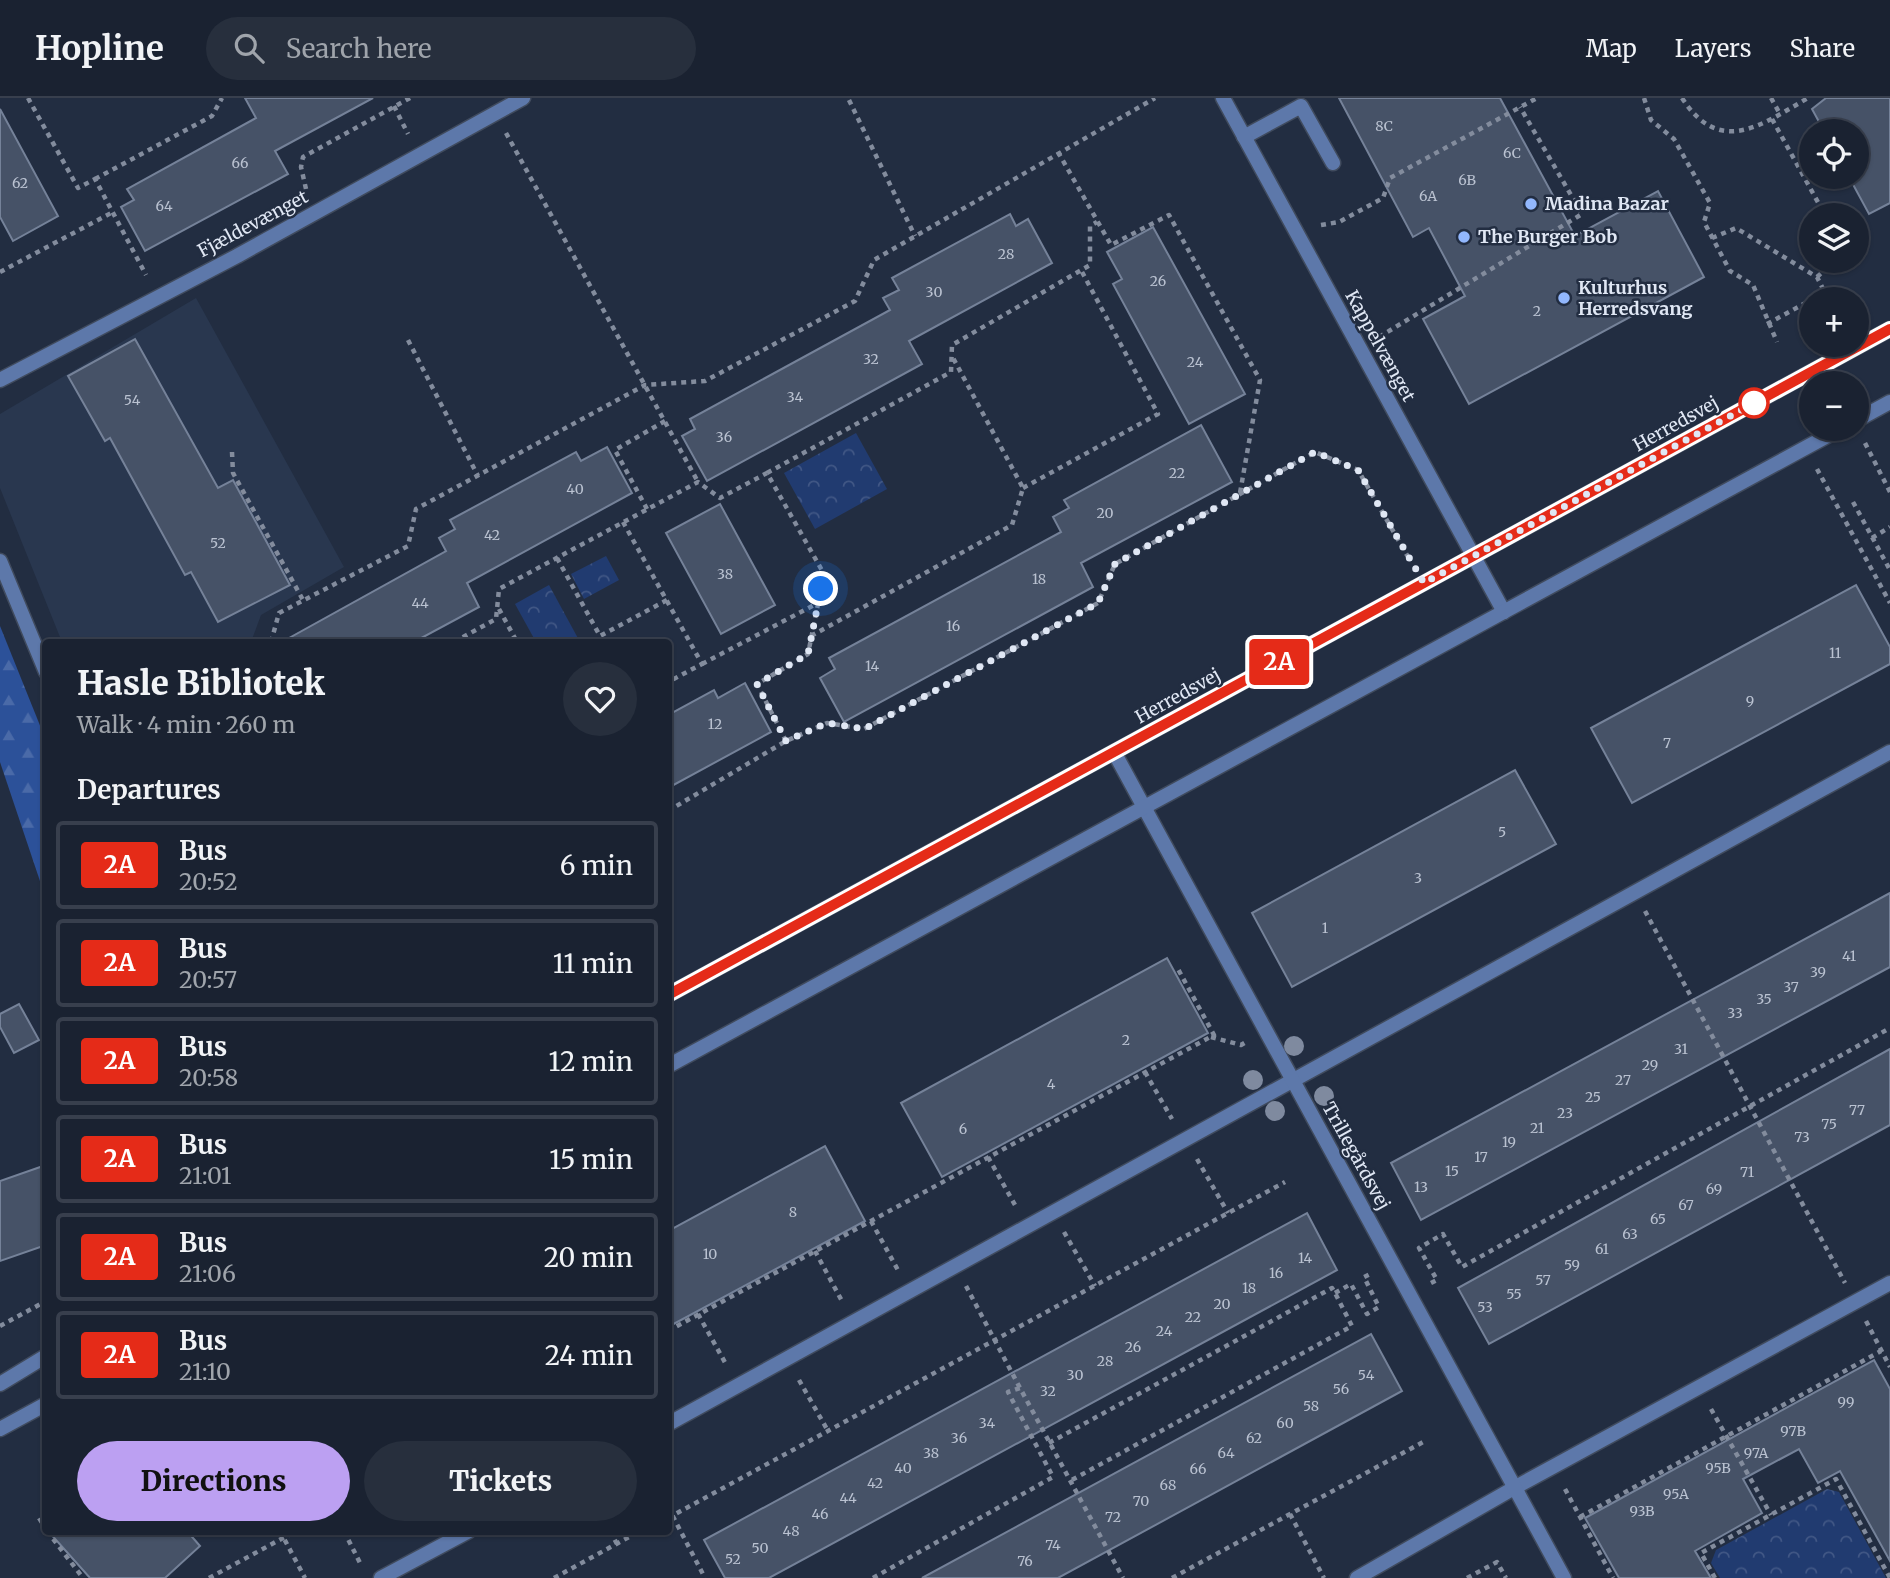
<!DOCTYPE html>
<meta charset="utf-8">
<style>
body{margin:0;font-family:Merriweather,serif;background:#272f3d;color:#f1f3f6;height:100vh;display:flex;flex-direction:column;font-size:26px;white-space:nowrap}
*{box-sizing:border-box;margin:0}
p{font-size:23px;color:#9fa4ab}
.icon{flex:none;width:38px;height:38px;fill:none;stroke:currentColor;stroke-width:2;stroke-linecap:round;stroke-linejoin:round}
.map{position:relative;flex:1;overflow:hidden}
.sheet{position:absolute;left:42px;top:541px;width:630px;height:896px;display:flex;flex-direction:column;background:#1a2231;border-radius:7px;box-shadow:0 2px 5px #0004,0 0 0 2px #383f4d}
.sheet>*{flex:none}
.badge{padding:0 14px;border-radius:5px;font-size:24px;line-height:46px}
.controls{position:absolute;left:1799px;top:21px;display:grid;gap:14px}
.controls a{display:grid;place-items:center;width:70px;height:70px;border-radius:50%;background:#1a2231;box-shadow:0 2px 5px #0004,0 0 0 2px #383f4d;font-size:35px}
.you{position:absolute;width:35px;height:35px;margin:-18px;border:5px solid #fff;border-radius:50%;background:#1a73e8;box-shadow:0 0 0 10px #1a73e833}
.map>.badge{position:absolute;translate:-50% -50%;box-shadow:0 0 0 4px #fff}
h2{padding:0 35px;font-size:26px;line-height:63px}
.round{display:grid;place-items:center;flex:none;width:74px;height:74px;border-radius:37px;background:#272f3d}
.summary{display:flex;align-items:center;justify-content:space-between;height:119px;padding:0 35px}
h1{font-size:33px;font-weight:800;line-height:52px}
.cta{display:flex;gap:14px;margin-top:auto;padding:14px 35px}
.cta a{flex:1;height:80px;border-radius:42px;background:#bca0f2;color:#111;font-size:28px;font-weight:800;line-height:80px;text-align:center}
.cta a+a{background:#272f3d;color:#f1f3f6}
ul{padding:0;list-style:none}
li{display:flex;align-items:center;gap:21px;height:88px;margin:0 14px 10px;padding:0 21px;border:4px solid #383f4d;border-radius:7px}
li div{flex:1}
li b{display:block;font-size:26px}
li em{font-style:normal}
li .badge{min-width:77px;font-weight:700;text-align:center}
header{display:flex;align-items:center;gap:42px;box-sizing:border-box;height:98px;padding:0 35px;background:#1a2231;border-bottom:2px solid #383f4d}
header strong{font-size:33px}
nav{display:flex;gap:38px;margin-inline-start:auto;font-size:24px}
.search{width:490px;height:63px;background:#272f3d;display:flex;align-items:center;gap:18px;box-sizing:border-box;padding:0 24px;border-radius:38px;color:#9fa4ab;font-size:26px}
.map>svg:first-child{display:block}
</style>
<header>
<strong>Hopline</strong>
<div class="search"><svg class="icon" aria-label="search" viewBox="0 0 24 24"><circle cx="10" cy="10" r="6"/><path d="M15 15l6 6"/></svg>Search here</div>
<nav><a>Map</a><a>Layers</a><a>Share</a></nav>
</header>
<div class="map">
<svg width="1890" height="1480" viewBox="0 0 1890 1480">
<defs>
<pattern id="forest-firs" width="22" height="20" patternUnits="userSpaceOnUse" patternTransform="scale(1.75)"><rect width="22" height="20" fill="#2c5199"/><path d="M5 1l3.5 6h-7zM16 11l3.5 6h-7z" fill="#4a6aa8"/></pattern>
<pattern id="park-crowns" width="20" height="18" patternUnits="userSpaceOnUse" patternTransform="scale(1.75)"><rect width="20" height="18" fill="#213b70"/><path d="M2 6a3 3 0 1 1 6 0M12 15a3 3 0 1 1 6 0" fill="none" stroke="#415785"/></pattern>
</defs>
<rect width="100%" height="100%" fill="#222d41"/>
<path fill="#29374f" d="M 196,200 L 344,469 L 261,517 L 251,544 L 62,544 L 0,390 L 0,316 Z"/>
<path fill="url(#forest-firs)" d="M 0,528 L 45,640 L 45,798 L 0,664 Z"/>
<g fill="url(#park-crowns)">
<path d="M 856,335 L 887,391 L 815,431 L 784,375 Z"/>
<path d="M 606,458 L 619,482 L 584,501 L 571,476 Z"/>
<path d="M 549,487 L 580,544 L 536,544 L 515,506 Z"/>
<path d="M 1827,1391 L 1839,1394 L 1886,1480 L 1720,1480 L 1711,1465 L 1716,1452 Z"/>
</g>
<g fill="#465267" stroke="#758299" stroke-width="2">
<path d="M 245,0 L 373,0 L 275,53 L 288,76 L 145,153 L 121,109 L 134,102 L 127,91 L 256,20 Z"/>
<path d="M 1339,0 L 1500,0 L 1575,138 L 1658,93 L 1704,179 L 1469,306 L 1423,221 L 1465,198 L 1429,130 L 1413,139 Z"/>
<path d="M 1826,0 L 1890,0 L 1890,105 L 1869,116 L 1849,79 L 1857,79 L 1857,33 L 1824,33 L 1812,11 Z"/>
<path d="M 0,11 L 58,118 L 13,143 L 0,119 Z"/>
<path d="M 1010,116 L 1016,128 L 1028,121 L 1052,165 L 909,243 L 922,266 L 707,383 L 682,338 L 695,331 L 690,321 L 890,212 L 883,200 L 899,192 L 892,180 Z"/>
<path d="M 1153,129 L 1245,296 L 1189,326 L 1113,186 L 1122,181 L 1107,154 Z"/>
<path d="M 135,241 L 218,390 L 233,382 L 290,487 L 218,524 L 191,474 L 185,477 L 110,340 L 105,343 L 68,278 Z"/>
<path d="M 1201,327 L 1232,384 L 1081,465 L 1093,489 L 844,624 L 820,580 L 835,571 L 829,560 L 1061,434 L 1053,419 L 1069,410 L 1064,402 Z"/>
<path d="M 607,349 L 632,395 L 467,485 L 479,509 L 414,544 L 282,544 L 446,453 L 439,440 L 455,431 L 450,422 L 576,354 L 581,363 Z"/>
<path d="M 720,406 L 775,507 L 721,536 L 666,435 Z"/>
<path d="M 1856,487 L 1890,549 L 1890,566 L 1632,705 L 1591,630 Z"/>
<path d="M 745,585 L 771,634 L 668,690 L 668,617 L 714,592 L 718,600 Z"/>
<path d="M 1515,672 L 1556,746 L 1292,889 L 1252,815 Z"/>
<path d="M 1890,795 L 1890,869 L 1421,1122 L 1391,1065 Z"/>
<path d="M 1167,860 L 1208,935 L 942,1079 L 901,1005 Z"/>
<path d="M 19,906 L 39,942 L 14,955 L 0,929 L 0,916 Z"/>
<path d="M 1890,951 L 1890,1027 L 1489,1246 L 1458,1190 Z"/>
<path d="M 825,1048 L 865,1123 L 668,1229 L 668,1133 Z"/>
<path d="M 46,1067 L 46,1147 L 0,1163 L 0,1083 Z"/>
<path d="M 1307,1115 L 1337,1172 L 769,1480 L 725,1480 L 704,1442 Z"/>
<path d="M 1371,1236 L 1402,1293 L 1058,1480 L 922,1480 Z"/>
<path d="M 1874,1262 L 1890,1291 L 1890,1463 L 1840,1373 L 1818,1385 L 1799,1351 L 1743,1381 L 1762,1415 L 1695,1453 L 1711,1480 L 1619,1480 L 1585,1420 Z"/>
<path d="M 48,1433 L 187,1433 L 200,1448 L 165,1480 L 90,1480 Z"/>
</g>
<g fill="none" stroke-linecap="round" stroke-linejoin="round">
<defs>
<g id="service">
<path d="M 1244,39 L 1301,8 L 1333,65"/>
<path d="M 668,1326 L 1890,654"/>
<path d="M 381,1480 L 469,1433"/>
<path d="M 1357,1480 L 1514,1390 L 1890,1185"/>
</g>
<g id="minor">
<path d="M 1223,0 L 1504,514"/>
<path d="M 0,282 L 237,158 L 523,0"/>
<path d="M 0,463 L 46,574"/>
<path d="M 1114,654 L 1564,1480"/>
</g>
<g id="tertiary">
<path d="M 1857,322 L 1890,304"/>
<path d="M 668,897 L 1890,231"/>
<path d="M 668,968 L 1840,331"/>
<path d="M 0,1286 L 46,1258"/>
<path d="M 0,1331 L 46,1306"/>
</g>
</defs>
<use href="#service" stroke="#404b5e" stroke-width="17"/>
<use href="#minor" stroke="#404b5e" stroke-width="17"/>
<use href="#tertiary" stroke="#404b5e" stroke-width="17"/>
<g stroke="#838c9d" stroke-width="4.5" stroke-dasharray="5 5" stroke-linecap="butt">
<path d="M 28,0 L 78,90 L 95,81 L 146,177"/>
<path d="M 1644,0 L 1651,22 L 1674,41 L 1710,105 L 1704,124 L 1730,173 L 1753,187 L 1777,244"/>
<path d="M 1682,0 C 1720,59 1761,27 1808,0"/>
<path d="M 1771,0 L 1780,16"/>
<path d="M 849,2 L 915,138"/>
<path d="M 394,8 L 408,36"/>
<path d="M 1772,21 L 1825,117"/>
<path d="M 506,35 L 698,384"/>
<path d="M 1058,54 L 1111,147 L 1169,117 L 1260,282 L 1240,395"/>
<path d="M 95,81 L 212,18 L 222,0"/>
<path d="M 306,91 L 301,69 L 303,59 L 410,0"/>
<path d="M 1321,127 L 1339,124 L 1383,100 L 1390,80 L 1537,0"/>
<path d="M 1712,140 L 1736,130 L 1817,179 L 1828,201"/>
<path d="M 0,174 L 113,114"/>
<path d="M 1817,179 L 1835,163"/>
<path d="M 1812,201 L 1825,195"/>
<path d="M 1767,226 L 1811,202"/>
<path d="M 1379,239 L 1582,116 L 1520,9"/>
<path d="M 408,242 L 478,378"/>
<path d="M 1865,345 L 1890,394"/>
<path d="M 232,354 L 233,375 L 303,502"/>
<path d="M 1817,371 L 1890,505"/>
<path d="M 767,375 L 951,274 L 952,247 L 1090,167 L 1090,128 L 1097,124"/>
<path d="M 1023,390 L 1158,316 L 1081,172"/>
<path d="M 1853,404 L 1890,472"/>
<path d="M 647,411 L 615,352 L 665,323"/>
<path d="M 623,424 L 702,566 L 668,584"/>
<path d="M 1872,440 L 1890,429"/>
<path d="M 557,460 L 600,538 L 667,502"/>
<path d="M 499,511 L 517,544"/>
<path d="M 811,538 L 1012,427 L 1023,390 L 952,258"/>
<path d="M 271,544 L 279,515 L 408,448 L 416,411 L 645,287 L 705,283 L 855,203 L 874,162 L 1155,0"/>
<path d="M 454,544 L 496,521 L 499,491 L 698,384 L 720,400 L 767,375 L 824,476 L 808,556 L 757,586 L 786,643"/>
<path d="M 702,566 L 818,505"/>
<path d="M 668,713 L 786,643 L 827,625 L 864,631 L 1098,505 L 1115,466 L 1315,354 L 1358,372 L 1411,464"/>
<path d="M 1645,813 L 1845,1185"/>
<path d="M 1211,939 L 1241,947 L 1246,944"/>
<path d="M 1145,974 L 1172,1021"/>
<path d="M 988,1059 L 1015,1107"/>
<path d="M 1197,1061 L 1228,1115"/>
<path d="M 871,1123 L 899,1174"/>
<path d="M 1064,1134 L 1095,1188"/>
<path d="M 815,1153 L 843,1205"/>
<path d="M 1431,1185 L 1437,1182 L 1419,1150 L 1443,1136 L 1462,1169 L 1890,930"/>
<path d="M 966,1188 L 1020,1290"/>
<path d="M 1335,1195 L 1351,1186 L 1367,1216 L 1379,1209 L 1364,1179 L 1372,1175"/>
<path d="M 698,1216 L 727,1268"/>
<path d="M 1866,1223 L 1890,1269"/>
<path d="M 0,1228 L 46,1203"/>
<path d="M 668,1233 L 1214,937 L 1178,871"/>
<path d="M 799,1282 L 828,1333"/>
<path d="M 1711,1311 L 1771,1417"/>
<path d="M 1049,1345 L 1332,1190 L 1335,1195 L 1352,1228 L 1070,1383"/>
<path d="M 1565,1391 L 1613,1480"/>
<path d="M 668,1409 L 705,1480"/>
<path d="M 46,1413 L 39,1420 L 46,1431"/>
<path d="M 1290,1416 L 1324,1480"/>
<path d="M 1580,1419 L 1881,1253"/>
<path d="M 668,1420 L 1285,1084"/>
<path d="M 47,1433 L 83,1480"/>
<path d="M 280,1433 L 305,1480"/>
<path d="M 344,1433 L 361,1467"/>
<path d="M 610,1433 L 617,1446"/>
<path d="M 209,1480 L 296,1433"/>
<path d="M 554,1480 L 640,1433"/>
<path d="M 873,1480 L 1053,1379 L 1008,1294 L 1020,1290 L 1123,1480"/>
<path d="M 1172,1480 L 1425,1343"/>
<path d="M 1467,1480 L 1497,1464 L 1506,1480"/>
<path d="M 1715,1480 L 1701,1455 L 1836,1381 L 1890,1480"/>
</g>
<use href="#service" stroke="#5d78aa" stroke-width="14"/>
<use href="#minor" stroke="#5d78aa" stroke-width="14"/>
<use href="#tertiary" stroke="#5d78aa" stroke-width="14"/>
</g>
<g fill="#7f8a9f">
<circle cx="1294" cy="948" r="10"/>
<circle cx="1253" cy="982" r="10"/>
<circle cx="1324" cy="998" r="10"/>
<circle cx="1275" cy="1013" r="10"/>
</g>
<g fill="none" stroke-linecap="round" stroke-linejoin="round">
<defs>
<path id="line" d="M 668,897 L 1890,231"/>
</defs>
<use href="#line" stroke="#fff" stroke-width="16"/>
<use href="#line" stroke="#e52b18" stroke-width="10"/>
<path stroke="#e0e7f4" stroke-width="7" stroke-dasharray="0 12.6" d="M 821,491 L 808,556 L 757,586 L 786,643 L 827,625 L 864,631 L 1098,505 L 1115,466 L 1315,354 L 1358,372 L 1424,485 L 1754,305"/>
</g>
<g fill="#92b7fd" stroke="#222d41" stroke-width="2.5">
<circle cx="1531" cy="106" r="7"/>
<circle cx="1464" cy="139" r="7"/>
<circle cx="1564" cy="200" r="7"/>
</g>
<circle fill="#fff" stroke="#e52b18" stroke-width="3.5" cx="1754" cy="305" r="14"/>
<g text-anchor="middle" stroke-width="5" stroke-linejoin="round" paint-order="stroke">
<g font-size="14" fill="#bac2d1">
<text x="1384" y="33">8C</text>
<text x="1512" y="60">6C</text>
<text x="240" y="70">66</text>
<text x="1467" y="87">6B</text>
<text x="20" y="90">62</text>
<text x="1428" y="103">6A</text>
<text x="164" y="113">64</text>
<text x="1006" y="161">28</text>
<text x="1158" y="188">26</text>
<text x="934" y="199">30</text>
<text x="1537" y="218">2</text>
<text x="871" y="266">32</text>
<text x="1195" y="269">24</text>
<text x="795" y="304">34</text>
<text x="132" y="307">54</text>
<text x="724" y="344">36</text>
<text x="1177" y="380">22</text>
<text x="575" y="396">40</text>
<text x="1105" y="420">20</text>
<text x="492" y="442">42</text>
<text x="218" y="450">52</text>
<text x="725" y="481">38</text>
<text x="1039" y="486">18</text>
<text x="420" y="510">44</text>
<text x="953" y="533">16</text>
<text x="1835" y="560">11</text>
<text x="872" y="573">14</text>
<text x="1750" y="608">9</text>
<text x="715" y="631">12</text>
<text x="1667" y="650">7</text>
<text x="1502" y="739">5</text>
<text x="1418" y="785">3</text>
<text x="1325" y="835">1</text>
<text x="1849" y="863">41</text>
<text x="1818" y="879">39</text>
<text x="1791" y="894">37</text>
<text x="1764" y="906">35</text>
<text x="1735" y="920">33</text>
<text x="1126" y="947">2</text>
<text x="1681" y="956">31</text>
<text x="1650" y="972">29</text>
<text x="1623" y="987">27</text>
<text x="1051" y="991">4</text>
<text x="1593" y="1004">25</text>
<text x="1857" y="1017">77</text>
<text x="1565" y="1020">23</text>
<text x="1829" y="1031">75</text>
<text x="1537" y="1035">21</text>
<text x="963" y="1036">6</text>
<text x="1802" y="1044">73</text>
<text x="1509" y="1049">19</text>
<text x="1481" y="1064">17</text>
<text x="1452" y="1078">15</text>
<text x="1747" y="1079">71</text>
<text x="1421" y="1094">13</text>
<text x="1714" y="1096">69</text>
<text x="1686" y="1112">67</text>
<text x="793" y="1119">8</text>
<text x="1658" y="1126">65</text>
<text x="1630" y="1141">63</text>
<text x="1602" y="1156">61</text>
<text x="710" y="1161">10</text>
<text x="1305" y="1165">14</text>
<text x="1572" y="1172">59</text>
<text x="1276" y="1180">16</text>
<text x="1543" y="1187">57</text>
<text x="1249" y="1195">18</text>
<text x="1514" y="1201">55</text>
<text x="1222" y="1211">20</text>
<text x="1485" y="1214">53</text>
<text x="1193" y="1224">22</text>
<text x="1164" y="1238">24</text>
<text x="1133" y="1254">26</text>
<text x="1105" y="1268">28</text>
<text x="1075" y="1282">30</text>
<text x="1366" y="1282">54</text>
<text x="1341" y="1296">56</text>
<text x="1048" y="1298">32</text>
<text x="1846" y="1309">99</text>
<text x="1311" y="1313">58</text>
<text x="987" y="1330">34</text>
<text x="1285" y="1330">60</text>
<text x="1793" y="1338">97B</text>
<text x="959" y="1345">36</text>
<text x="1254" y="1345">62</text>
<text x="931" y="1360">38</text>
<text x="1226" y="1360">64</text>
<text x="1756" y="1360">97A</text>
<text x="903" y="1375">40</text>
<text x="1718" y="1375">95B</text>
<text x="1198" y="1376">66</text>
<text x="875" y="1390">42</text>
<text x="1168" y="1392">68</text>
<text x="1676" y="1401">95A</text>
<text x="848" y="1405">44</text>
<text x="1141" y="1408">70</text>
<text x="1642" y="1418">93B</text>
<text x="820" y="1421">46</text>
<text x="1113" y="1424">72</text>
<text x="791" y="1438">48</text>
<text x="1053" y="1452">74</text>
<text x="760" y="1455">50</text>
<text x="733" y="1466">52</text>
<text x="1025" y="1468">76</text>
</g>
<g font-size="18" font-weight="bold" fill="#e0e7f4" stroke="#222d41" text-anchor="start">
<text x="1545" y="112">Madina Bazar</text>
<text x="1478" y="145">The Burger Bob</text>
<text x="1578" y="196">Kulturhus<tspan x="1578" dy="21">Herredsvang</tspan></text>
</g>
<g font-size="18" fill="#e0e7f4" stroke="#222d41">
<text transform="translate(253 126) rotate(-28)" y="6">Fjældevænget</text>
<text transform="translate(1380 248) rotate(61)" y="6">Kappelvænget</text>
<text transform="translate(1676 326) rotate(-29)" y="6">Herredsvej</text>
<text transform="translate(1178 598) rotate(-29)" y="6">Herredsvej</text>
<text transform="translate(1356 1058) rotate(61)" y="6">Trillegårdsvej</text>
</g>
</g>
</svg>
<div class="controls">
<a><svg class="icon" aria-label="locate" viewBox="0 0 24 24"><circle cx="12" cy="12" r="6"/><path d="M12 2v4M12 18v4M2 12h4M18 12h4"/></svg></a>
<a><svg class="icon" aria-label="layers" viewBox="0 0 24 24"><path d="M12 4l9 5-9 5-9-5zM3 14l9 5 9-5"/></svg></a>
<a>+</a>
<a>−</a>
</div>
<div class="you" style="left:821px;top:491px"></div>
<b class="badge" style="left:1279px;top:564px;background:#e52b18;color:#fff">2A</b>
<section class="sheet">
<div class="summary"><div><h1>Hasle Bibliotek</h1><p>Walk · 4 min · 260 m</p></div><a class="round"><svg class="icon" aria-label="heart" viewBox="0 0 24 24"><path d="M12 20l-8-8c-3-5 5-10 8-4 3-6 11-1 8 4z"/></svg></a></div>
<h2>Departures</h2>
<ul>
<li><span class="badge" style="background:#e52b18;color:#fff">2A</span><div><b>Bus</b><p>20:52</p></div><em>6 min</em></li>
<li><span class="badge" style="background:#e52b18;color:#fff">2A</span><div><b>Bus</b><p>20:57</p></div><em>11 min</em></li>
<li><span class="badge" style="background:#e52b18;color:#fff">2A</span><div><b>Bus</b><p>20:58</p></div><em>12 min</em></li>
<li><span class="badge" style="background:#e52b18;color:#fff">2A</span><div><b>Bus</b><p>21:01</p></div><em>15 min</em></li>
<li><span class="badge" style="background:#e52b18;color:#fff">2A</span><div><b>Bus</b><p>21:06</p></div><em>20 min</em></li>
<li><span class="badge" style="background:#e52b18;color:#fff">2A</span><div><b>Bus</b><p>21:10</p></div><em>24 min</em></li>
</ul>
<div class="cta"><a>Directions</a><a>Tickets</a></div>
</section>
</div>
